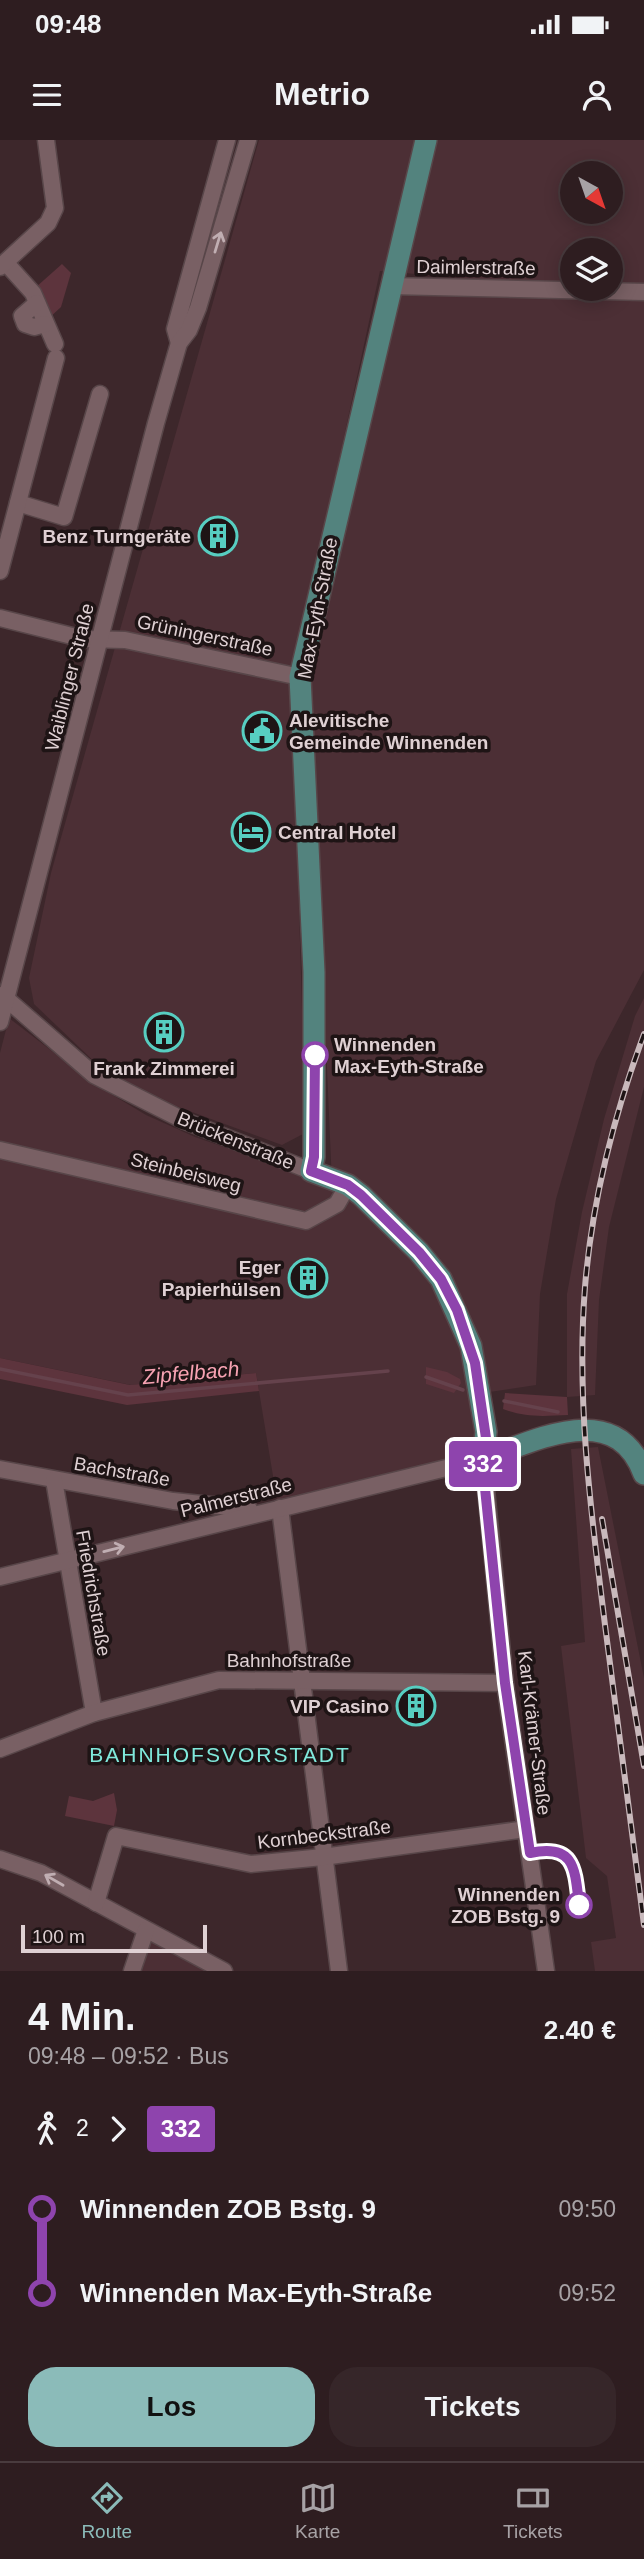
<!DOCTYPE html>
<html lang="de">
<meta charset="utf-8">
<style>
body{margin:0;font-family:Helvetica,sans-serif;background:#362629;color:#f1f3f6;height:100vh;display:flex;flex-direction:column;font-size:26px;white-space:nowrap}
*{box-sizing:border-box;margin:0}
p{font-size:23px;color:#a7a2a5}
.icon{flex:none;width:38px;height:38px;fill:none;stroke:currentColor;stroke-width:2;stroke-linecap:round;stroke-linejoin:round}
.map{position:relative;height:1831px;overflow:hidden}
.details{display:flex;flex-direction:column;background:#2e1d20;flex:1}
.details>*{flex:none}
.badge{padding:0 14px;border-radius:5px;font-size:24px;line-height:46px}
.needle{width:46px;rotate:140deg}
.buttons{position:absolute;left:560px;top:21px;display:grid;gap:14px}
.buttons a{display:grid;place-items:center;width:63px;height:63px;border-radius:50%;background:#2e1d20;box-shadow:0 4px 18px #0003,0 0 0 2px #493b3e;font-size:35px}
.scale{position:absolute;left:21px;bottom:18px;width:186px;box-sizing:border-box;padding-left:7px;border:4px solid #dfd0d3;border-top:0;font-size:19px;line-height:24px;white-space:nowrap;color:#dfd0d3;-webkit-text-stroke:5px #1e1415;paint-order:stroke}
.map>.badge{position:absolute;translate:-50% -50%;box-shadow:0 0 0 4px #fff}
.legs{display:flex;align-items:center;gap:10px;height:77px;padding:0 28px;font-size:23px}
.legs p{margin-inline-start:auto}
.summary{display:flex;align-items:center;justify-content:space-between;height:119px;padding:0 28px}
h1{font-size:38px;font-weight:700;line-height:52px}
.button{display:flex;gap:14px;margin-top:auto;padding:14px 28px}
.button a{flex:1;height:80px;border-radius:28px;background:#8bbbb9;color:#111;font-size:28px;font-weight:700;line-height:80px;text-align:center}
.button a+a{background:#362629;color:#f1f3f6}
ul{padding:0 28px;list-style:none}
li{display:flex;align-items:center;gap:24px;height:84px;font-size:26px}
li i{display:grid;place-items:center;width:10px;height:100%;margin:0 9px;background:currentColor}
li i::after{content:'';width:18px;height:18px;margin:-9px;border:5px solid;border-radius:50%;background:#2e1d20}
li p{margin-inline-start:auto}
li:first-child i{background:linear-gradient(#0000 50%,currentColor 0)}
li:last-child i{background:linear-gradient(currentColor 50%,#0000 0)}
.status{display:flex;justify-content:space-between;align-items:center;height:49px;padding:0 35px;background:#2e1d20;direction:ltr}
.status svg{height:19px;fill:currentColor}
header{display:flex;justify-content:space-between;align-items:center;height:91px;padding:0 28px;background:#2e1d20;font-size:32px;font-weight:700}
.dock{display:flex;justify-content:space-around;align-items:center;height:98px;border-top:2px solid #493b3e;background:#2e1d20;font-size:19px;color:#a7a2a5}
.dock a{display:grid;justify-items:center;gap:4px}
.dock .active{color:#8bbbb9}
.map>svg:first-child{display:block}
</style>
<div class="status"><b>09:48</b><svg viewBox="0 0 49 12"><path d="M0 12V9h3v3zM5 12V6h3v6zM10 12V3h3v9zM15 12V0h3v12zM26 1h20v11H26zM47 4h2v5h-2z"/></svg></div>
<header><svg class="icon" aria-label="menu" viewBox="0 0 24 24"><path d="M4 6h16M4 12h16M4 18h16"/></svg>Metrio<svg class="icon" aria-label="person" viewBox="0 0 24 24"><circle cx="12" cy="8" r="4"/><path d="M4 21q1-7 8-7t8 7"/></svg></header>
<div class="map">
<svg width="644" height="1831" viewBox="0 0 644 1831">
<rect width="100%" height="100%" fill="#3d272b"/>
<g fill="#4c2f35" fill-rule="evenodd">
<path d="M 259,0 L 644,0 L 644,155 L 611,149 L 611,110 L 572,110 L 572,147 L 380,131 L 292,536 L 305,969 L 303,994 L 282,1005 L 143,954 L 102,929 L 34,864 L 29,838 L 51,733 ZM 572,33 L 611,33 L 611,72 L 572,72 Z"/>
<path d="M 397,155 L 644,160 L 644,830 L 596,921 L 556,1059 L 540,1154 L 536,1245 L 469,1255 L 481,1316 L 278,1366 L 256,1233 L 131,1245 L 0,1218 L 0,913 L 9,878 L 96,945 L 146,975 L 195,997 L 332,1044 L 310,536 Z"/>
<path d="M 644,858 L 644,947 L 609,1087 L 599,1160 L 595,1255 L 567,1257 L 567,1154 L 582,1072 L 604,979 L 635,876 Z"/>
<path d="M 598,1307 L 644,1538 L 644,1831 L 595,1831 L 591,1802 L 616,1798 L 607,1736 L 586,1718 L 561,1506 L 585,1502 L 571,1309 Z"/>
<path d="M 147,1796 L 213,1831 L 135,1831 Z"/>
</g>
<g fill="#5d343d">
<path d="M 62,124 L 71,133 L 61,167 L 48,179 L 35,148 Z"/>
<path d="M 0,1218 L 130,1245 L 256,1233 L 259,1251 L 127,1265 L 0,1239 Z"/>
<path d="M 426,1227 L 447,1232 L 460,1239 L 461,1243 L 454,1253 L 426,1244 Z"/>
<path d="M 505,1253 L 567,1257 L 568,1275 C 545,1276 525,1278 503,1269 Z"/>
<path d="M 114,1653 L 117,1670 L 114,1686 L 65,1676 L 69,1656 L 93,1661 Z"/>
</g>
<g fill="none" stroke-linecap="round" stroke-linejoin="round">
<g stroke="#65424c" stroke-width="3.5">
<path d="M 0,1229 L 128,1255 L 388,1231"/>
<path d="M 426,1237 L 463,1250"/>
<path d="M 504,1261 L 558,1272"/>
</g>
<defs>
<g id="minor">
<path d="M 6,123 L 33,153 L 55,204"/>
<path d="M 0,127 L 48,83 L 55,68 L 46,0"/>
<path d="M 390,146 L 644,152"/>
<path d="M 37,163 L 22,176 L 25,184 L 34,187 L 45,184"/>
<path d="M 179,203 L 175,189 L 227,0"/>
<path d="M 18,363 L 64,377 L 100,254"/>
<path d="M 0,431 L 56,218"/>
<path d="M 0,478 L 84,499 L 125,500 L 300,537"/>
<path d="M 2,855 L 94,935 L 185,981 L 311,1031"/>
<path d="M 0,882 L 156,283 L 179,203 L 189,190 L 198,168 L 248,0"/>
<path d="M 0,1010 L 306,1081 L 337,1064 L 348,1045"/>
<path d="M 0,1329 L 173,1361 L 249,1369"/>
<path d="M 54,1340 L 94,1573"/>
<path d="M 280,1368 L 339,1831"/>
<path d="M 0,1437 L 483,1319 L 505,1543 L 546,1831"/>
<path d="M 0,1609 L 94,1573 L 219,1540 L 505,1543"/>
<path d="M 0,1719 L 41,1733 L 224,1831"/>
<path d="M 96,1763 L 116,1696 L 251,1724 L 323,1717 L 526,1689"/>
<path d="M 132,1831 L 146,1790"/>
</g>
<path id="major" d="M 426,0 L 300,537 L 314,832 L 314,1017 L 311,1031 L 348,1045 L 361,1055 L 419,1112 L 441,1139 L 471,1206 L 486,1292 L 483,1319 C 537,1300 616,1258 644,1334"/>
</defs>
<use href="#minor" stroke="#584649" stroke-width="19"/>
<use href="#major" stroke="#584649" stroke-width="24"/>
<use href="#minor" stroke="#796064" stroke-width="16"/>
<use href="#major" stroke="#53837e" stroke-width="21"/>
<defs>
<g id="rail">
<path d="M 644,894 C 614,975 592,1060 585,1147 C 576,1260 591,1373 605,1485 C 618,1585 631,1685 644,1785"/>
<path d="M 602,1379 L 644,1626"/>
</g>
</defs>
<use href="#rail" stroke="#c9b9bc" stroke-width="6"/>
<use href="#rail" stroke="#1e1415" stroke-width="3.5" stroke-dasharray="10" stroke-linecap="butt"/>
</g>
<defs><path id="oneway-shaft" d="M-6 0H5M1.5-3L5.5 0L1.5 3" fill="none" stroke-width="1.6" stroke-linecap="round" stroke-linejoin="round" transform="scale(1.75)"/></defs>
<g stroke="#c0aeb2">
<use href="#oneway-shaft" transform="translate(218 102) rotate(-73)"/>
<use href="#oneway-shaft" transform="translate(114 1409) rotate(-14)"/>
<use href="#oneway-shaft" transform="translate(54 1740) rotate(-150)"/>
</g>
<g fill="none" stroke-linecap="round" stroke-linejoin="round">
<defs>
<path id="line-1" d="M 315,915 L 314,1017 L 311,1031 L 348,1045 L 361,1055 L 419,1112 L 441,1139 L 457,1170 L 475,1223 L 486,1298 L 482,1319 L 505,1543 L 530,1713 C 575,1703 575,1729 579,1765"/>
</defs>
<use href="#line-1" stroke="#fff" stroke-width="16"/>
<use href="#line-1" stroke="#8e44ad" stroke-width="10"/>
</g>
<defs>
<symbol id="building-ring" viewBox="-11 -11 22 22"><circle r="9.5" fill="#1e1415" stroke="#57cec1" stroke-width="1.5"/><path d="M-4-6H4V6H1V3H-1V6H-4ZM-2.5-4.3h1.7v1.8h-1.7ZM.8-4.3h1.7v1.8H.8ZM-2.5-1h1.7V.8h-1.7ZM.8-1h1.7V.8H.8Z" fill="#57cec1"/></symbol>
<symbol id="civic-ring" viewBox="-11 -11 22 22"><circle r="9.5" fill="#1e1415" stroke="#57cec1" stroke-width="1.5"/><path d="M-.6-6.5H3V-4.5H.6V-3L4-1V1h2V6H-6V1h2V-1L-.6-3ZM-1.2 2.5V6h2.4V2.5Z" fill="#57cec1"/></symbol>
<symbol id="hotel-ring" viewBox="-11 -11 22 22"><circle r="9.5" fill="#1e1415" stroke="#57cec1" stroke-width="1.5"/><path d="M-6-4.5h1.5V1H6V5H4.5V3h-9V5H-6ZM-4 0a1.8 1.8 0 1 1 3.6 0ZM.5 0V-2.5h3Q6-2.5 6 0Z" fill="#57cec1"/></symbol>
</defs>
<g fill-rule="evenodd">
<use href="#building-ring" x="196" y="374" width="44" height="44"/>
<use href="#civic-ring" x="240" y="569" width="44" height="44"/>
<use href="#hotel-ring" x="229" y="670" width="44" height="44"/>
<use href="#building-ring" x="142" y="870" width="44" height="44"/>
<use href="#building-ring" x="286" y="1116" width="44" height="44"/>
<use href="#building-ring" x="394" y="1544" width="44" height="44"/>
</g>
<g fill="#fff" stroke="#8e44ad" stroke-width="3.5">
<circle cx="315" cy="915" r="12"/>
<circle cx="579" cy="1765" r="12"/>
</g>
<g text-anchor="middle" stroke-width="7" stroke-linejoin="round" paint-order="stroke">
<g font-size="19" fill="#dfd0d3" stroke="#1e1415">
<text transform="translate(476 127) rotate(1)" y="7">Daimlerstraße</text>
<text transform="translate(317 468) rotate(-79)" y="7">Max-Eyth-Straße</text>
<text transform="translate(205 495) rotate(12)" y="7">Grüningerstraße</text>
<text transform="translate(69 537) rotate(-76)" y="7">Waiblinger Straße</text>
<text transform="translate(236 1000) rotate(22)" y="7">Brückenstraße</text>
<text transform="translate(186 1032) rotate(14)" y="7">Steinbeisweg</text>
<text transform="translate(122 1331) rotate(10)" y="7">Bachstraße</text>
<text transform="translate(236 1357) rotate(-14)" y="7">Palmerstraße</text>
<text transform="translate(94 1453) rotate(80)" y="7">Friedrichstraße</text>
<text x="289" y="1527">Bahnhofstraße</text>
<text transform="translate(535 1593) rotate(83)" y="7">Karl-Krämer-Straße</text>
<text transform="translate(324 1694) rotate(-7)" y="7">Kornbeckstraße</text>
</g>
<g font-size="19" font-weight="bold" fill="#dfd0d3" stroke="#1e1415" text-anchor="end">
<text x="191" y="403">Benz Turngeräte</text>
<text x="289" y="587" text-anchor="start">Alevitische<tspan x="289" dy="22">Gemeinde Winnenden</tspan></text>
<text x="278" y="699" text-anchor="start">Central Hotel</text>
<text x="164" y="935" text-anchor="middle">Frank Zimmerei</text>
<text x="281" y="1134">Eger<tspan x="281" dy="22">Papierhülsen</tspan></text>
<text x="389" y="1573">VIP Casino</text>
</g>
<g font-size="19" font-weight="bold" fill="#dfd0d3" stroke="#1e1415" text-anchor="start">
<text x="334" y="911">Winnenden<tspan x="334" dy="22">Max-Eyth-Straße</tspan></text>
<text x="560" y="1761" text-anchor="end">Winnenden<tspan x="560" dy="22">ZOB Bstg. 9</tspan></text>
</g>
<g font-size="21" font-style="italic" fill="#f7a2b2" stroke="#1e1415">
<text transform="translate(191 1233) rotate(-5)" y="7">Zipfelbach</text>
</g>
<g font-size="21" letter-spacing="2" fill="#80e9dc" stroke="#1e1415">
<text x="220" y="1622">BAHNHOFSVORSTADT</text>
</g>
</g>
</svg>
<div class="buttons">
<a><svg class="needle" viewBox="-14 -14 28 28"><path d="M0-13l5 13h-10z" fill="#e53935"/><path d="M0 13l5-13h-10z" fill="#a7a2a5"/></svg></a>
<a><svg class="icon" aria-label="layers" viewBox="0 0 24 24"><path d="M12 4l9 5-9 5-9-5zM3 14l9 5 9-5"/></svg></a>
</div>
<div class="scale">100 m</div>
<b class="badge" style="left:483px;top:1324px;background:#8e44ad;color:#fff">332</b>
</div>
<section class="details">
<div class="summary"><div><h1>4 Min.</h1><p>09:48 – 09:52 · Bus</p></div><b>2.40 €</b></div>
<div class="legs"><svg class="icon" aria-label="walk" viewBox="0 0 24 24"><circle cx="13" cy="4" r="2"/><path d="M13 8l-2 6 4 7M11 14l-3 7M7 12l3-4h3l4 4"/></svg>2<svg class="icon" aria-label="forward" viewBox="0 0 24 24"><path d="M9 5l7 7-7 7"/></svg><b class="badge" style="background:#8e44ad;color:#fff">332</b></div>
<ul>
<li><i style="color:#8e44ad"></i><b>Winnenden ZOB Bstg. 9</b><p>09:50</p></li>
<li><i style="color:#8e44ad"></i><b>Winnenden Max-Eyth-Straße</b><p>09:52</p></li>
</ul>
<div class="button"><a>Los</a><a>Tickets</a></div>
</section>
<nav class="dock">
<a class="active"><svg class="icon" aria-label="directions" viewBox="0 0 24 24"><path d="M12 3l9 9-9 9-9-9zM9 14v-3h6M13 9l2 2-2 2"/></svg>Route</a>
<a><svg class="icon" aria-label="map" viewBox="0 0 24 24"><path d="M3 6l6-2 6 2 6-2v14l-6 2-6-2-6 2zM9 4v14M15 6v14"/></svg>Karte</a>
<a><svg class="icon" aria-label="tickets" viewBox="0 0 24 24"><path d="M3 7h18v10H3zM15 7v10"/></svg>Tickets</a>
</nav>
